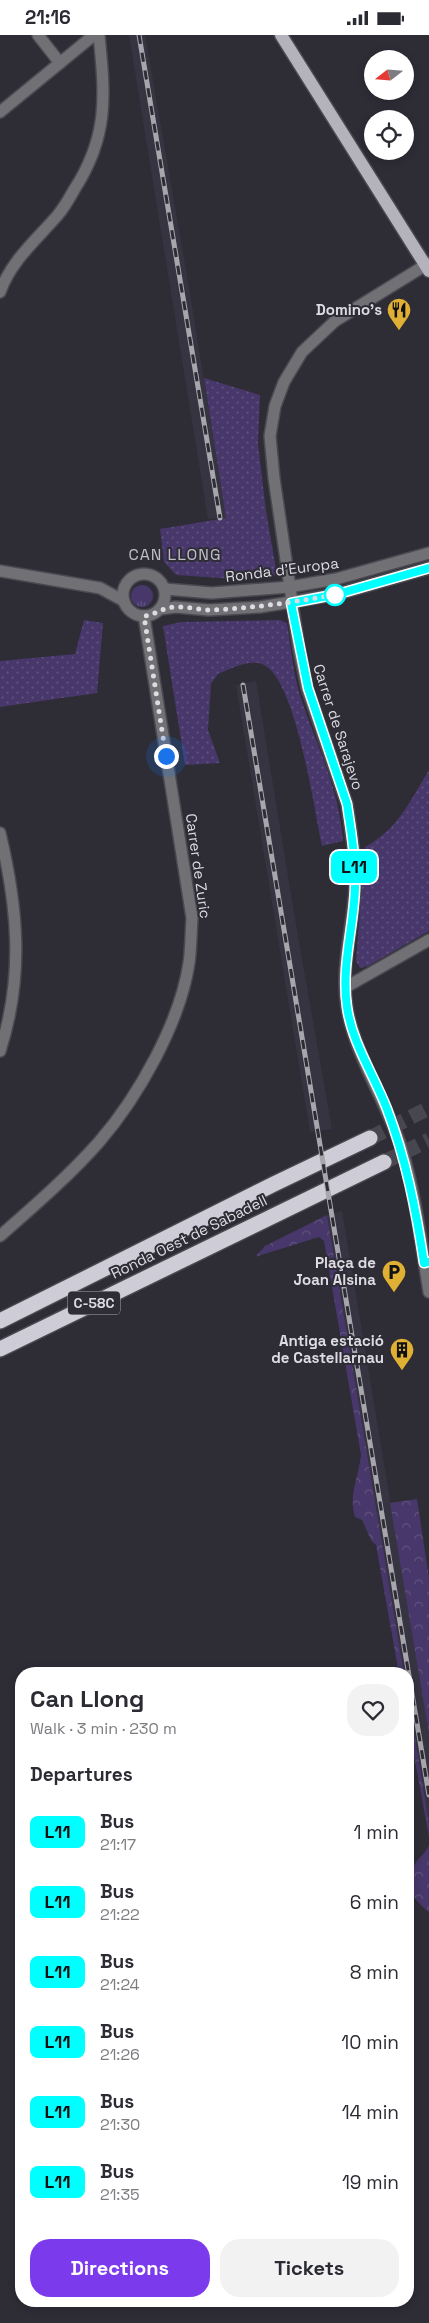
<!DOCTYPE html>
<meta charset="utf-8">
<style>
body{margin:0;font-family:"Space Grotesk",sans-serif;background:#f2f2f3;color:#2b2b33;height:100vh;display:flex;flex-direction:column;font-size:19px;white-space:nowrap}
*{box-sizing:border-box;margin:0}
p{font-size:16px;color:#7c7c81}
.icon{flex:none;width:28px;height:28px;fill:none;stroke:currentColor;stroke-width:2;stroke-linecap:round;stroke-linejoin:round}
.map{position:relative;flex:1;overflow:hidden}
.side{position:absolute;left:15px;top:1632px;width:399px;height:640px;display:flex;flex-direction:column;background:#fff;border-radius:20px;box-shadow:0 2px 8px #0003}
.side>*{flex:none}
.badge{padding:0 10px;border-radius:8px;font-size:18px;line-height:32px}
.needle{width:32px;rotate:253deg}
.fabs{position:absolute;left:364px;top:15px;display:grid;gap:10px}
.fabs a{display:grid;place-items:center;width:50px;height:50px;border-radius:50%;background:#fff;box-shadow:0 2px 8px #0003;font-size:25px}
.you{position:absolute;width:25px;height:25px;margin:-12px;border:4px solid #fff;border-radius:50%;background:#1a73e8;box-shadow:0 0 0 8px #1a73e833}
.map>.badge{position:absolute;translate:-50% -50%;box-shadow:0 0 0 2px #fff}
h2{padding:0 15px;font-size:19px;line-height:45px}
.round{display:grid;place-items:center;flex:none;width:52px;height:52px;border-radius:20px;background:#f2f2f3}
.summary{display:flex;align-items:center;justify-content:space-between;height:85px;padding:0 15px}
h1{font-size:24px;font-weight:600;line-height:38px}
.button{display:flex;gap:10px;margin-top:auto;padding:10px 15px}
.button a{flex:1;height:58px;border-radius:20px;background:#7c3aed;color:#fff;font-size:20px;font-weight:600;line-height:58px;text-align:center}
.button a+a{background:#f2f2f3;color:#2b2b33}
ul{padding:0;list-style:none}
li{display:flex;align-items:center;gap:15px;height:70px;padding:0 15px}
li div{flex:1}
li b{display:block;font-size:19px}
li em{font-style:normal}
li .badge{min-width:55px;font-weight:700;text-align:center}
.status{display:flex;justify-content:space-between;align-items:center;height:35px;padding:0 25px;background:#fff;direction:ltr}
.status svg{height:14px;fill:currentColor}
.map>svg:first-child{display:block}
</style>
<div class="status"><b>21:16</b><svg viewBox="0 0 49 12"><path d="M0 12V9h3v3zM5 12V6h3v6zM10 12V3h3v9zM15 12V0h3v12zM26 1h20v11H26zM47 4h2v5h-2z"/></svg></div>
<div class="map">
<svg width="429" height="2288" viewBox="0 0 429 2288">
<defs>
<pattern id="grass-tufts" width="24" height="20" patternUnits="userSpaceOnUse" patternTransform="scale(1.25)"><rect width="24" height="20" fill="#47376a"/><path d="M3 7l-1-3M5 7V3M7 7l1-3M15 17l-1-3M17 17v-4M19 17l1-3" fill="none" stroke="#61537f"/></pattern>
<pattern id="forest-crowns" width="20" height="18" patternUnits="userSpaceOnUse" patternTransform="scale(1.25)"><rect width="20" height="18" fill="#47376a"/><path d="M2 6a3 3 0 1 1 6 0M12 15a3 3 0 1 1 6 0" fill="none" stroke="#61537f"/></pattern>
<pattern id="park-dots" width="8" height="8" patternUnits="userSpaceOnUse" patternTransform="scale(1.25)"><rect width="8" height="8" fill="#47376a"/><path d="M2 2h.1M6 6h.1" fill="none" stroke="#61537f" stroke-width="1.8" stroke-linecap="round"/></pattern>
</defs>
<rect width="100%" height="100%" fill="#2e2c35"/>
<g fill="#373442">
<path d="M 129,0 L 145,0 L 190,258 L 226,483 L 208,484 Z"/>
<path d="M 256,646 L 295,884 L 332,1094 L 310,1097 L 236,650 Z"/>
<path d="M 342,1176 L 429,1699 L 429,1788 L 408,1658 L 408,1639 L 404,1639 L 327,1180 Z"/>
</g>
<circle fill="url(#grass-tufts)" cx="142" cy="561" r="11"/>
<g fill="url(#forest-crowns)">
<path d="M 327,1180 L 404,1639 L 399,1639 L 376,1510 L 371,1505 L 362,1485 L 355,1482 C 348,1460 359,1441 361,1420 L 324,1206 L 319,1202 L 255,1222 L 265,1211 Z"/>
<path d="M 417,1464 L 429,1543 L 429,1699 L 390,1468 Z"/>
<path d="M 408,1658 L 429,1788 L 429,1802 L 408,1688 Z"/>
<path d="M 429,1810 L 429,1877 C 413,1865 402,1848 415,1829 C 419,1822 426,1818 429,1810 Z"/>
</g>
<g fill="url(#park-dots)">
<path d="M 204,343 L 260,360 L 258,408 L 266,476 L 277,540 L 235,544 L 176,540 L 164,527 L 160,494 L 226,483 Z"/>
<path d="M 84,585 L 103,588 L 97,658 L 0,672 L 0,626 L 75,619 Z"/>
<path d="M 280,585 L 287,588 C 291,611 293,637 300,660 C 316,710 339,752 343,806 L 322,811 C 314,775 296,642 262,629 C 249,624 229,634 218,639 L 211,649 L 208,695 L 220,728 L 185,730 L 163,591 L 181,587 Z"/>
<path d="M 429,735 L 429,896 L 368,931 L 360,933 L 356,926 L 365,812 C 398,794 410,766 429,735 Z"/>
</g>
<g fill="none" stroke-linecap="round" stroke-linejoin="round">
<g stroke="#48464f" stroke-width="15" stroke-dasharray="15 8" stroke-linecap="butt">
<path d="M 370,1103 L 429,1073"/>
<path d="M 384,1127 L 429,1105"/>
</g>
<defs>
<g id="minor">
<path d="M 38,0 L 60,28"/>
<path d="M 0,77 L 94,0"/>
<path d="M 429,228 L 335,286 L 302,317 L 284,347 L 275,371 L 270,401 L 274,443 L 299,614 L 307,653 L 347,769 C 351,795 356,825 355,852 C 353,893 340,932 347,973 C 356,1023 387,1067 402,1115 C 416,1161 421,1209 429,1257"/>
<path d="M 0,257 C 11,226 36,205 57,181 C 64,173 69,164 74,155 C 109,101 105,61 99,0"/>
<path d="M 0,536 L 100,553 L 124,566"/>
<circle cx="144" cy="560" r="21"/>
<path d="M 165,554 L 212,558 L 289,552 L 336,544 L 429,518"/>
<path d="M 160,574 L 176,572 L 209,575 L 260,572 L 291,567 L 338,559 L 429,533"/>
<path d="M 0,798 C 18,874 24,941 0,1016"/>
<path d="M 346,952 L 429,905"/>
<path d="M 0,1201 C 34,1171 69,1141 99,1107 C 138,1062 180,988 189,928 C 191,914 191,898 192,883 L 144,581"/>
</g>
<path id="major" d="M 281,0 L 429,236"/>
<g id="highway">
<path d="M 0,1286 L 274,1149 L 370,1103"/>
<path d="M 0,1314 L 384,1127"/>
</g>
</defs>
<use href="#minor" stroke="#4a4851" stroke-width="14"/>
<use href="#major" stroke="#4a4851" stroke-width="15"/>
<use href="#highway" stroke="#4a4851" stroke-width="18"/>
<use href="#minor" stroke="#717074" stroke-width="11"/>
<use href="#major" stroke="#b4b2bb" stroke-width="12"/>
<use href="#highway" stroke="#ceccd7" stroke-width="15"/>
<defs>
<g id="rail">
<path d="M 139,0 L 220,483"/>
<path d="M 243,650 L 429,1760"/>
</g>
</defs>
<use href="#rail" stroke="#a8a6ad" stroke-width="5"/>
<use href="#rail" stroke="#2e2c35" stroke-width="3" stroke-dasharray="9" stroke-linecap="butt"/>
</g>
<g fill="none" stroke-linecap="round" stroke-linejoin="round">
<defs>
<path id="line" d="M 429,533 L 338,559 L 291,568 L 308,653 L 347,769 C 351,795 356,825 355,852 C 354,892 341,931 347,972 C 352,1008 374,1040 387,1074 C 406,1124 416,1175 424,1228 L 429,1227"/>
</defs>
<use href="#line" stroke="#fff" stroke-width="11"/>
<use href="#line" stroke="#0ff" stroke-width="8"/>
<path stroke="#dedce2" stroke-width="5" stroke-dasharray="0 9" d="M 166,721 L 144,581 C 155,580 162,573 173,572 C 186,571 199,575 211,575 C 254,573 296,567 338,559 L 335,560"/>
</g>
<defs>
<symbol id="restaurant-pin" viewBox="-11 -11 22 30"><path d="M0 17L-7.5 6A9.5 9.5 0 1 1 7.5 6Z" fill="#e0b034" stroke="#2e2c35"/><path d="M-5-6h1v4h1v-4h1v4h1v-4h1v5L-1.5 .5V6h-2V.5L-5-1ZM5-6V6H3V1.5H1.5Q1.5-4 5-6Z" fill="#111"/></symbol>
<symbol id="parking-pin" viewBox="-11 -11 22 30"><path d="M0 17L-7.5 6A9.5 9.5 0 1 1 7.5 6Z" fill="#e0b034" stroke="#2e2c35"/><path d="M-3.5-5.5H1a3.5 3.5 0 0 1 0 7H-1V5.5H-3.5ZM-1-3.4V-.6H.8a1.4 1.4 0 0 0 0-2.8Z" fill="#111"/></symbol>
<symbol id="building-pin" viewBox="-11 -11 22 30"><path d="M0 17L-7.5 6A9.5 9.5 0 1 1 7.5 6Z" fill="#e0b034" stroke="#2e2c35"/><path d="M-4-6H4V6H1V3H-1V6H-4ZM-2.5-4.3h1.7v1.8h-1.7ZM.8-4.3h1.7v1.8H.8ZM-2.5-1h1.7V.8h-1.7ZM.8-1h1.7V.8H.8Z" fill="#111"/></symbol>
</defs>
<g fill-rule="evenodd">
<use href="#restaurant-pin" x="385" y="261" width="28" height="38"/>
<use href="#parking-pin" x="380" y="1223" width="28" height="38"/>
<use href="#building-pin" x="388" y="1301" width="28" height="38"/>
</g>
<circle fill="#fff" stroke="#0ff" stroke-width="2.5" cx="335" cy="560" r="10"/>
<g text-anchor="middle" stroke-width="4" stroke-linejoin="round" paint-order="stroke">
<rect fill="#2e2c35" stroke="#a9a7ae" stroke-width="1" x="68" y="1256.5" width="52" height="23" rx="4"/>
<g font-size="14" font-weight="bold" fill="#dedce2">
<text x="94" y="1273">C-58C</text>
</g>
<g font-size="15" font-weight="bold" fill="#dedce2" stroke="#2e2c35" text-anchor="end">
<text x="382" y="280">Domino's</text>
<text x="376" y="1233">Plaça de<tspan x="376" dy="17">Joan Alsina</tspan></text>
<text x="384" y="1311">Antiga estació<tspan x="384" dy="17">de Castellarnau</tspan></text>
</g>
<g font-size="15" fill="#dedce2" stroke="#2e2c35">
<text transform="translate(282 535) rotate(-7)" y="5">Ronda d'Europa</text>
<text transform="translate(338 692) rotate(72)" y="5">Carrer de Sarajevo</text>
<text transform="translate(198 831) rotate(82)" y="5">Carrer de Zuric</text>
<text transform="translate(189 1202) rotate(-26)" y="5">Ronda Oest de Sabadell</text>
</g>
<g font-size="16" letter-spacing="1" fill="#c0bec9" stroke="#2e2c35">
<text x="175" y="525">CAN LLONG</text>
</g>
</g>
</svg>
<div class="fabs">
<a><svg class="needle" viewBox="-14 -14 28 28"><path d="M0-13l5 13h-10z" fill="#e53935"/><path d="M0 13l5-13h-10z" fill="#7c7c81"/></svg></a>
<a><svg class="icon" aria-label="locate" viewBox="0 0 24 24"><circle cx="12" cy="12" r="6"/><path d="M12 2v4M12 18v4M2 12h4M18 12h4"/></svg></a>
</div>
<div class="you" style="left:166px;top:721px"></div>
<b class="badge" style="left:354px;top:832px;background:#0ff;color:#111">L11</b>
<section class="side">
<div class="summary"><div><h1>Can Llong</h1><p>Walk · 3 min · 230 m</p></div><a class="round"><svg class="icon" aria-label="heart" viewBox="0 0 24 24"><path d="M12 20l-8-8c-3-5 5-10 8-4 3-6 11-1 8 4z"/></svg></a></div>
<h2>Departures</h2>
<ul>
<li><span class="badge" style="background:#0ff;color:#111">L11</span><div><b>Bus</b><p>21:17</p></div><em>1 min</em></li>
<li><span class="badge" style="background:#0ff;color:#111">L11</span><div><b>Bus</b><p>21:22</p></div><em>6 min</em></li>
<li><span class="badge" style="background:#0ff;color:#111">L11</span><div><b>Bus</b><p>21:24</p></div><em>8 min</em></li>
<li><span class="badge" style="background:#0ff;color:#111">L11</span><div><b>Bus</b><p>21:26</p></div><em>10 min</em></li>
<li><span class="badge" style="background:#0ff;color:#111">L11</span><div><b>Bus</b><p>21:30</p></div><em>14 min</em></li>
<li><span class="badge" style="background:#0ff;color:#111">L11</span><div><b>Bus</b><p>21:35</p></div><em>19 min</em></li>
</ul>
<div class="button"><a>Directions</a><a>Tickets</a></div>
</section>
</div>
